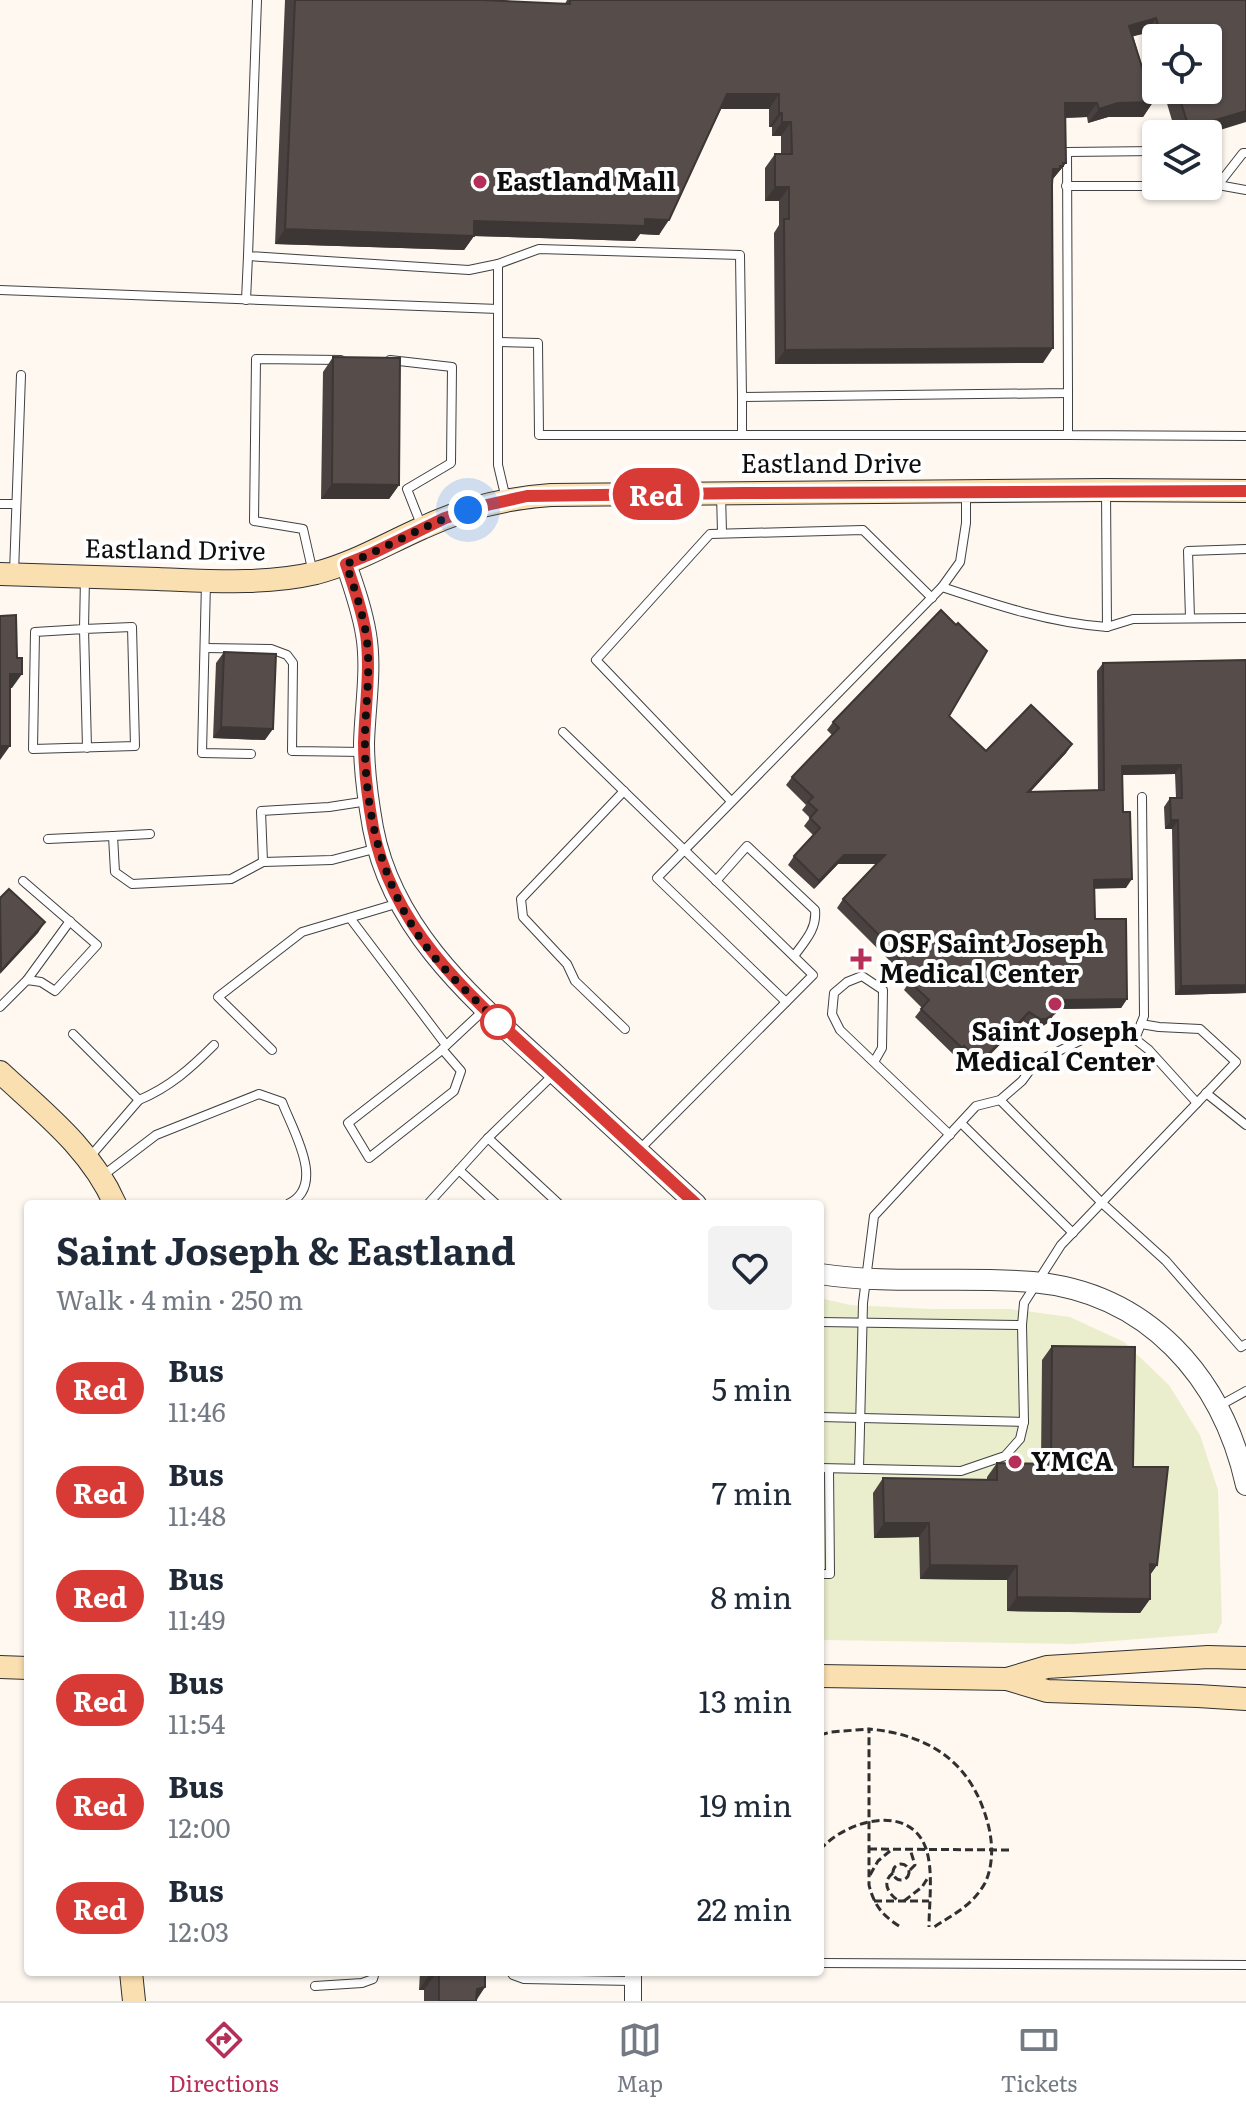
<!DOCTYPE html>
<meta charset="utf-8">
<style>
body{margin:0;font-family:Literata,serif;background:#f2f2f3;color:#1f2937;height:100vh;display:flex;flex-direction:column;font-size:30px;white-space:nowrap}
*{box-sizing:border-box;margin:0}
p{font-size:26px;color:#747a83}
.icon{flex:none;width:44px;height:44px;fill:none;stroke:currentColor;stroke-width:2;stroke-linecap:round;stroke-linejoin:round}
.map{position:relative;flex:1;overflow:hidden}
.side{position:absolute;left:24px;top:1200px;width:800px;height:776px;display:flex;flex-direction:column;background:#fff;border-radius:8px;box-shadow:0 2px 6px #0004}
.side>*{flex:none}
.badge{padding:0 16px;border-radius:26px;font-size:28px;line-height:52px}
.fabs{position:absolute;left:1142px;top:24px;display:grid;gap:16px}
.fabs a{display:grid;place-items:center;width:80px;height:80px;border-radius:8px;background:#fff;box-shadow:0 2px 6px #0004;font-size:40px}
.you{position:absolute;width:40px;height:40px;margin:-20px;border:6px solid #fff;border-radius:50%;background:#1a73e8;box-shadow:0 0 0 12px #1a73e833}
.map>.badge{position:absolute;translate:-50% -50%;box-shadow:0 0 0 4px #fff}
.round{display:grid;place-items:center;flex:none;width:84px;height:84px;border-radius:8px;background:#f2f2f3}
.overview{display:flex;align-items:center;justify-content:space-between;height:136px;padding:0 32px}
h1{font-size:38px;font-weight:700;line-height:60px}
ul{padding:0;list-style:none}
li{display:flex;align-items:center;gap:24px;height:104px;padding:0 32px}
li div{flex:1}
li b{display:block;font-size:30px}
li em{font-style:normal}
li .badge{min-width:88px;font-weight:700;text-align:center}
.dock{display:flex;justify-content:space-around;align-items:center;height:112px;border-top:2px solid #e0e1e3;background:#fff;font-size:22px;color:#747a83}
.dock a{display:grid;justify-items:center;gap:4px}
.dock .on{color:#b62f58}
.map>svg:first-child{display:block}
</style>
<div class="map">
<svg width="1246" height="2001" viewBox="0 0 1246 2001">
<rect width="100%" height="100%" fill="#fef8f1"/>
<path fill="#ebeecd" d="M 820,1298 L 850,1305 L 932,1309 L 1010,1309 L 1070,1317 L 1124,1342 L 1169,1385 L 1200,1435 L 1218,1490 L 1222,1622 L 1217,1633 L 1074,1644 L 820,1640 Z"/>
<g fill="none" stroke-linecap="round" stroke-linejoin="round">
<defs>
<g id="service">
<path d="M 257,0 L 248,256 L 469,270 L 498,264"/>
<path d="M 1218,185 L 1246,190"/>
<path d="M 1066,186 L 1156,186"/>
<path d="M 1208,186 L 1218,185 L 1243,153 L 1246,153"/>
<path d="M 0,290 L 498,309"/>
<path d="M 246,300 L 248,256"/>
<path d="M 498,342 L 538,343 L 539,435 L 1068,435"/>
<path d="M 390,360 L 452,367 L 451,463 L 407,489 L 422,527"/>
<path d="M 1068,393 L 1068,435 L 1246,436"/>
<path d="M 742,435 L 742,397"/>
<path d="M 1106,491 L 1107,627 L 1133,619 L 1246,618"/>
<path d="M 721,494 L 722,532"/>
<path d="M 506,499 L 498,465 L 498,264 L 539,249 L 740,255 L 742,397 L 1068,393 L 1067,152 L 1156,151"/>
<path d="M 0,504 L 16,504"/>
<path d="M 14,573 L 21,375"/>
<path d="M 313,573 L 303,529 L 254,521 L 256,359 L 341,360"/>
<path d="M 85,577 L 84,629 L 35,632 L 33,749 L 135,746 L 132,627 L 84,629 L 87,748"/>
<path d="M 206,582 L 202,753 L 251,754"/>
<path d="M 942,587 C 996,605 1050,623 1107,627"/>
<path d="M 1190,618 L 1188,551 L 1246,549"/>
<path d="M 205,648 L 271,649 L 287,655 L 293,663 L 292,751 L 364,752"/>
<path d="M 563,732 L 813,975 L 639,1150"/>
<path d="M 624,791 L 521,899 L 523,917 L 567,964 L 575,981 L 625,1029"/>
<path d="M 731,801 L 596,660 L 710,534 L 863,530 L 932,598"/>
<path d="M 113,836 L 150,834"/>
<path d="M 48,839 L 113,836 L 115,872 L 132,884 L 231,879 L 263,862 L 332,860 L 378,848"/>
<path d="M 263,862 L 261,811 L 329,807 L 368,801"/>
<path d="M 716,881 L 747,846 L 815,910 C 817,929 805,941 794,956"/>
<path d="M 350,918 L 446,1045"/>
<path d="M 27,980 L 70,921"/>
<path d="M 786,1002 L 657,878 L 942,587 L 960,562 L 966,523 L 966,493"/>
<path d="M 0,1007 L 27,980 L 41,982 L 55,991 L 97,945 L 23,881"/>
<path d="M 1141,1024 L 1159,1027 L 1200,1029 L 1236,1062 L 1197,1103"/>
<path d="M 73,1034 L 139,1100 L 89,1158"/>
<path d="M 1135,1039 L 1144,1016 L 1142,797"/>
<path d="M 442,1049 L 461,1071 L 454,1091 L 369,1158 L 348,1123 L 438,1053 L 484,1010"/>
<path d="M 272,1050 L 218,997 L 302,932 L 399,903"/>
<path d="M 874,1062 L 882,1048 L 883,990 L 862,976 L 847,982 L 834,993 L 832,1014 L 840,1030 L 950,1135"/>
<path d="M 1206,1093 L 1246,1125"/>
<path d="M 139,1100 C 170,1087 191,1068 214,1045"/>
<path d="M 1000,1100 L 1102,1203 L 1166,1261 L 1241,1347 L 1246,1344"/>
<path d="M 961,1123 L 1073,1233"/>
<path d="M 488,1138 L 559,1204"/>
<path d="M 459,1170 L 496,1204"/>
<path d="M 101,1177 L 156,1135 L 259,1094 L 282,1102 C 293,1131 327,1186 288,1204"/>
<path d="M 428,1204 L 488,1138 L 553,1075"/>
<path d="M 820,1322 L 1022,1325"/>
<path d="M 1219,1406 L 1246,1391"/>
<path d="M 820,1417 L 1024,1422"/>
<path d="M 820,1468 L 961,1471 L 1005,1456 L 1020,1439 L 1024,1422 L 1022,1325 L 1024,1303 L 1061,1245 L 1197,1103 L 1149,1050 L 1135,1039 L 1124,1036 L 1090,1036 L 1036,1062 L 1022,1081 L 1000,1100 L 976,1106 L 874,1216 L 863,1303 L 859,1469"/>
<path d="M 820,1574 L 830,1574 L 829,1469"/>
<path d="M 820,1963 L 1246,1965"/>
<path d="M 511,1972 L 513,1975 L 524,1979 L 632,1981"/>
<path d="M 315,1986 L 362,1983 L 373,1979 L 375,1972"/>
</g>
<path id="minor" d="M 633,2001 L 633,1972"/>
<g id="tertiary">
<path d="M 346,564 C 354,587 362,610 366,634 C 372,669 365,707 364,743 C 364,771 368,800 373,828 C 393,934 478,1003 553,1072 C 601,1116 648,1160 696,1204"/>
<path d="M 820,1274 C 890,1285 962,1276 1033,1282 C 1148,1293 1222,1377 1246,1485"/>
</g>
<g id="secondary">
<path d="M 0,574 C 53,576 105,577 158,579 C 211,581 264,585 316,573 C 354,563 386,544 422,528 C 462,509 507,498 551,495 L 1106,490 L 1246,491"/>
<path d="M 0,1072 C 43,1112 91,1149 115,1204"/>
<path d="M 0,1667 L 28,1668"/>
<path d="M 820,1676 L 1007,1679 L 1047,1691 L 1198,1696 L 1246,1699"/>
<path d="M 1007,1679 L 1047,1667 L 1208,1657 L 1246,1658"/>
<path d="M 131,1972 L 134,2001"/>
</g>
</defs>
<use href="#service" stroke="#414141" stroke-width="10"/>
<use href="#minor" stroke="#414141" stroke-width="18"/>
<use href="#tertiary" stroke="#414141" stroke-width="22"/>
<use href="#secondary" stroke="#303030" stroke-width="24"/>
<g stroke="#303030" stroke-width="3" stroke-dasharray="8 4" stroke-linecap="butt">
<path d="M 820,1735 L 831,1732 L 869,1729"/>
<path d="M 869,1849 L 1010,1850"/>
<path d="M 820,1850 C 843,1822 907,1802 925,1846 C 934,1868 929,1903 929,1927"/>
<circle cx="901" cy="1872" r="8"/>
<path d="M 910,1870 L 915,1865 L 910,1849"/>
<path d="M 893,1873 C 881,1882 888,1894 899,1901"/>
<path d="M 870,1875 L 878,1861 L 890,1851"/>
<path d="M 874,1901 L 929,1901"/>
<path d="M 904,1901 L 922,1887 L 929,1876"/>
<path d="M 899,1926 C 882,1915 874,1905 869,1885 L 869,1729 C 933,1735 974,1765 989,1828 C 993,1846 993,1866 985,1883 C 973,1905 954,1914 934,1927"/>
</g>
<use href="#service" stroke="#fff" stroke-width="8"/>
<use href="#minor" stroke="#fff" stroke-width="16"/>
<use href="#tertiary" stroke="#fff" stroke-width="20"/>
<use href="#secondary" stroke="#fadfb0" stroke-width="22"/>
</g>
<g fill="#4a4240">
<path d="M 285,0 L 482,0 L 565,4 L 567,0 L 1246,0 L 1207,134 L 1176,134 L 1163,90 L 1208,90 L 1208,38 L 1156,38 L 1156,67 L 1146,33 L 1133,36 L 1153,102 L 1143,117 L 1108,117 L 1088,123 L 1087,117 L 1065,118 L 1066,163 L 1052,180 L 1043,363 L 775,364 L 774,233 L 779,225 L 779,201 L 765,201 L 765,168 L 775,154 L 781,154 L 781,136 L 772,136 L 772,127 L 769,127 L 769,109 L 721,109 L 659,235 L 640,234 L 635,241 L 474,236 L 464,250 L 275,244 Z"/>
<path d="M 333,357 L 399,485 L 389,499 L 321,499 L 323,372 Z"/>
<path d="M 224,652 L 265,740 L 213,738 L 216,663 Z"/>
<path d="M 1246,660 L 1246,993 L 1175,995 L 1172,829 L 1165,829 L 1164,807 L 1170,798 L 1176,798 L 1175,774 L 1122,775 L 1126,888 L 1095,888 L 1095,919 L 1127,999 L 1121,1008 L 1056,1009 L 1049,1022 L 1040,1028 L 1034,1028 L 1023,1021 L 975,1070 L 958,1054 L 956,1057 L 915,1017 L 922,1008 L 904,990 L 908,984 L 892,967 L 893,964 L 837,908 L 843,899 L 877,864 L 838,864 L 814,889 L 788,865 L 794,856 L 813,835 L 804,826 L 810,818 L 802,810 L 806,805 L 786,785 L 792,777 L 832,735 L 827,730 L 833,722 L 949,716 L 986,751 L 1072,744 L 1066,753 L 1030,792 L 1098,790 L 1097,671 L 1103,663 Z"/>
<path d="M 1052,1346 L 1133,1467 L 1157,1565 L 1150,1575 L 1150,1599 L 1140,1613 L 1007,1611 L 1007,1580 L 920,1579 L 919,1537 L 874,1538 L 873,1493 L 883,1478 L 987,1480 L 987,1477 L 997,1463 L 1041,1463 L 1042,1360 Z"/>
<path d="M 420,1972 L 485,1972 L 485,1987 L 476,2001 L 424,2001 L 424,1990 L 419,1990 Z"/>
</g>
<g fill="#3c3634">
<path d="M 1156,18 L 1146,33 L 1119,40 L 1129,26 Z"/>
<path d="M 727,94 L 779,94 L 769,109 L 717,109 Z"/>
<path d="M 1153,102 L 1143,117 L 1108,117 L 1088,123 L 1099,109 L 1118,103 Z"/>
<path d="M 1065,103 L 1097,103 L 1087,117 L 1055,118 Z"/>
<path d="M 1246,111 L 1246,122 L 1207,134 L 1184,134 L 1189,128 Z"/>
<path d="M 779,113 L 782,113 L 772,127 L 769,127 Z"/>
<path d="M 782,122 L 791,122 L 781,136 L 772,136 Z"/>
<path d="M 1063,163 L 1066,163 L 1052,180 L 1053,169 Z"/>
<path d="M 775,187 L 789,187 L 779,201 L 765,201 Z"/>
<path d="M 645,219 L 669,220 L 659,235 L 640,234 L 635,241 L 474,236 L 464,250 L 275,244 L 285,229 L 474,221 Z"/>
<path d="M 1053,348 L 1043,363 L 775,364 L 785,350 Z"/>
<path d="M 332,484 L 399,485 L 389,499 L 321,499 Z"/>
<path d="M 10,674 L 22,674 L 12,688 L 0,688 Z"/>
<path d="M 221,727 L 273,729 L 265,740 L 213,738 Z"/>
<path d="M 1072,744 L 1066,753 L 1022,801 L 1028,792 Z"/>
<path d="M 0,746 L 10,746 L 0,760 Z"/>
<path d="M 1181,765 L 1175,774 L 1116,775 L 1122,766 Z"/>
<path d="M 1171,820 L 1178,820 L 1172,829 L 1165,829 Z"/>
<path d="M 844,855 L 885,855 L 879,864 L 838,864 L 814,889 L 819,881 Z"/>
<path d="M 1132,879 L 1126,888 L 1088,889 L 1094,880 Z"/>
<path d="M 45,922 L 38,933 L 0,974 L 1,971 Z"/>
<path d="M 1246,985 L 1246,993 L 1175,995 L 1181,986 Z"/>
<path d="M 1127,999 L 1121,1008 L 1053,1009 L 1059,1000 Z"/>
<path d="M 1029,1012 L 1023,1021 L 975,1070 L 981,1062 Z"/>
<path d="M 1055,1013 L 1049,1022 L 1040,1028 L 1034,1028 L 1040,1019 Z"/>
<path d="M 884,1523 L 929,1523 L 919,1537 L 874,1538 Z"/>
<path d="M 1150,1564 L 1157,1565 L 1147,1579 Z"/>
<path d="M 930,1565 L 1017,1566 L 1007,1580 L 920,1579 Z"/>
<path d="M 1017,1597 L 1150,1599 L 1140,1613 L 1007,1611 Z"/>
<path d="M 431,1972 L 437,1972 L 424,1990 L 419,1990 Z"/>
<path d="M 485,1987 L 475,2001 L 477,1989 Z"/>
</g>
<g fill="#564d4b" stroke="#3c3634" stroke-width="2">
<path d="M 295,0 L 482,0 L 570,4 L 570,0 L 1246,0 L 1246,111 L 1189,128 L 1177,90 L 1208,90 L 1208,38 L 1162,38 L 1156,18 L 1129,26 L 1153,102 L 1118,103 L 1099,109 L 1097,103 L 1065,103 L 1066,163 L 1063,163 L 1063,166 L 1060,166 L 1060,169 L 1053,169 L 1052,185 L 1053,348 L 785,350 L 784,219 L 789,219 L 789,187 L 775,187 L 775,154 L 792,154 L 791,122 L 782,122 L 782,113 L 779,113 L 779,94 L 727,94 L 669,220 L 645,219 L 645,226 L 474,221 L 474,236 L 285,229 Z"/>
<path d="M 333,357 L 400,358 L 399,485 L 332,484 Z"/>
<path d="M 941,610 L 956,625 L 958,623 L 987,651 L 949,716 L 986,751 L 1031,705 L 1072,744 L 1028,792 L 1104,790 L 1103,663 L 1246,660 L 1246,985 L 1181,986 L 1178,820 L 1171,820 L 1170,798 L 1182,798 L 1181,765 L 1122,766 L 1123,812 L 1130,812 L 1132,879 L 1094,880 L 1095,919 L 1126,919 L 1127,999 L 1059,1000 L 1055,1013 L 1046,1019 L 1040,1019 L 1029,1012 L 981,1062 L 964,1046 L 962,1048 L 921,1009 L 929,1000 L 909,981 L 915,976 L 898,958 L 900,956 L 843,899 L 885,855 L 844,855 L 819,881 L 794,856 L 820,828 L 810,818 L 817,810 L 808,802 L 813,797 L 792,777 L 839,728 L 833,722 Z"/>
<path d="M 16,615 L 17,658 L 22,658 L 22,674 L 10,674 L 10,746 L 0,746 L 0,616 Z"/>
<path d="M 224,652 L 276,654 L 273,729 L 221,727 Z"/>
<path d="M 9,889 L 45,922 L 1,971 L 0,898 Z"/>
<path d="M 1052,1346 L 1135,1347 L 1133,1467 L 1168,1467 L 1157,1565 L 1150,1564 L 1150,1599 L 1017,1597 L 1017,1566 L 930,1565 L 929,1523 L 884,1523 L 883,1478 L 997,1480 L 997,1463 L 1051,1464 Z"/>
<path d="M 439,1972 L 485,1972 L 485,1987 L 477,1989 L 476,2001 L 439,2001 Z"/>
</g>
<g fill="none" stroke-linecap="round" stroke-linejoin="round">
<defs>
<path id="line" d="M 696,1204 C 648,1160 601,1116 553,1072 C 478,1003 393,934 373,828 C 368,800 364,771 364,743 C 365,707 371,669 366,634 C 362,610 354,587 346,564 L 373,553 L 445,518 L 487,505 L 527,496 L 743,493 L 1246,491"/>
</defs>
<use href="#line" stroke="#fff" stroke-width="18"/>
<use href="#line" stroke="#d83b35" stroke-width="12"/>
<path stroke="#0e0e0e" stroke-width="8" stroke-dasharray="0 14.4" d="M 468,510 C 425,524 387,548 346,564 C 354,587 362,610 366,634 C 372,671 364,711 365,749 C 366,824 387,899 435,958 C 457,984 483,1007 508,1031 L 498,1022"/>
</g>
<g fill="#b62f58" stroke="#fff" stroke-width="3">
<circle cx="480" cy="182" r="8"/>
<path d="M857 947h8v8h8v8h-8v8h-8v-8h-8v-8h8z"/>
<circle cx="1055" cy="1004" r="8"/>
<circle cx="1015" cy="1462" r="8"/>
</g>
<circle fill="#fff" stroke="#d83b35" stroke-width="4" cx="498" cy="1022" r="16"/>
<g text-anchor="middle" stroke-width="8" stroke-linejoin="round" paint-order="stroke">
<g font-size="26" font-weight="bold" fill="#0e0e0e" stroke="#fff" text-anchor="start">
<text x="496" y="191">Eastland Mall</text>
<text x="879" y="953">OSF Saint Joseph<tspan x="879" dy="30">Medical Center</tspan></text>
<text x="1055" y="1041" text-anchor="middle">Saint Joseph<tspan x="1055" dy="30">Medical Center</tspan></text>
<text x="1031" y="1471">YMCA</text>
</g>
<g font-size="26" fill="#0e0e0e" stroke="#fff">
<text x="831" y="473">Eastland Drive</text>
<text transform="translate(175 550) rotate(1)" y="9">Eastland Drive</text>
</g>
</g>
</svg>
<div class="fabs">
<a><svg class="icon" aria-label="locate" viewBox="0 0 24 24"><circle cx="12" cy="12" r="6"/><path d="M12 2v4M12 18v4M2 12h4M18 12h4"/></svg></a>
<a><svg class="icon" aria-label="layers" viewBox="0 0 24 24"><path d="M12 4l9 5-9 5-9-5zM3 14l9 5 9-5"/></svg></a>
</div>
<div class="you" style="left:468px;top:510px"></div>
<b class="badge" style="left:656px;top:494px;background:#d83b35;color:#fff">Red</b>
<section class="side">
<div class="overview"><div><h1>Saint Joseph &amp; Eastland</h1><p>Walk · 4 min · 250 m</p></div><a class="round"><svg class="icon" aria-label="heart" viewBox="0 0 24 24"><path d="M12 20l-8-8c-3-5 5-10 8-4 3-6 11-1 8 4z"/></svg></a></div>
<ul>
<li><span class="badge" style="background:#d83b35;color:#fff">Red</span><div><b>Bus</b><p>11:46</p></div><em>5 min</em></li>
<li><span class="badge" style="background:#d83b35;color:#fff">Red</span><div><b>Bus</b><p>11:48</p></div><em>7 min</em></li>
<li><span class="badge" style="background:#d83b35;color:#fff">Red</span><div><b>Bus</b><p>11:49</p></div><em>8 min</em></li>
<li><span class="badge" style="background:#d83b35;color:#fff">Red</span><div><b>Bus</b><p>11:54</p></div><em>13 min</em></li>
<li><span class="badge" style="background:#d83b35;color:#fff">Red</span><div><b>Bus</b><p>12:00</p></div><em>19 min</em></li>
<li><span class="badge" style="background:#d83b35;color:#fff">Red</span><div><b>Bus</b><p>12:03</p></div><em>22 min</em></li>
</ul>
</section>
</div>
<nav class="dock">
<a class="on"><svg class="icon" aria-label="directions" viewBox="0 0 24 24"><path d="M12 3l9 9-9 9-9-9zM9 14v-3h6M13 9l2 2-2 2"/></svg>Directions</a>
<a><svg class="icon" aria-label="map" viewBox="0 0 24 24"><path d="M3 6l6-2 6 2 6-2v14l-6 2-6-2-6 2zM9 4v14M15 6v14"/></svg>Map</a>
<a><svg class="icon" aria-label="tickets" viewBox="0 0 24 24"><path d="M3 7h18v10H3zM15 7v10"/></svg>Tickets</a>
</nav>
